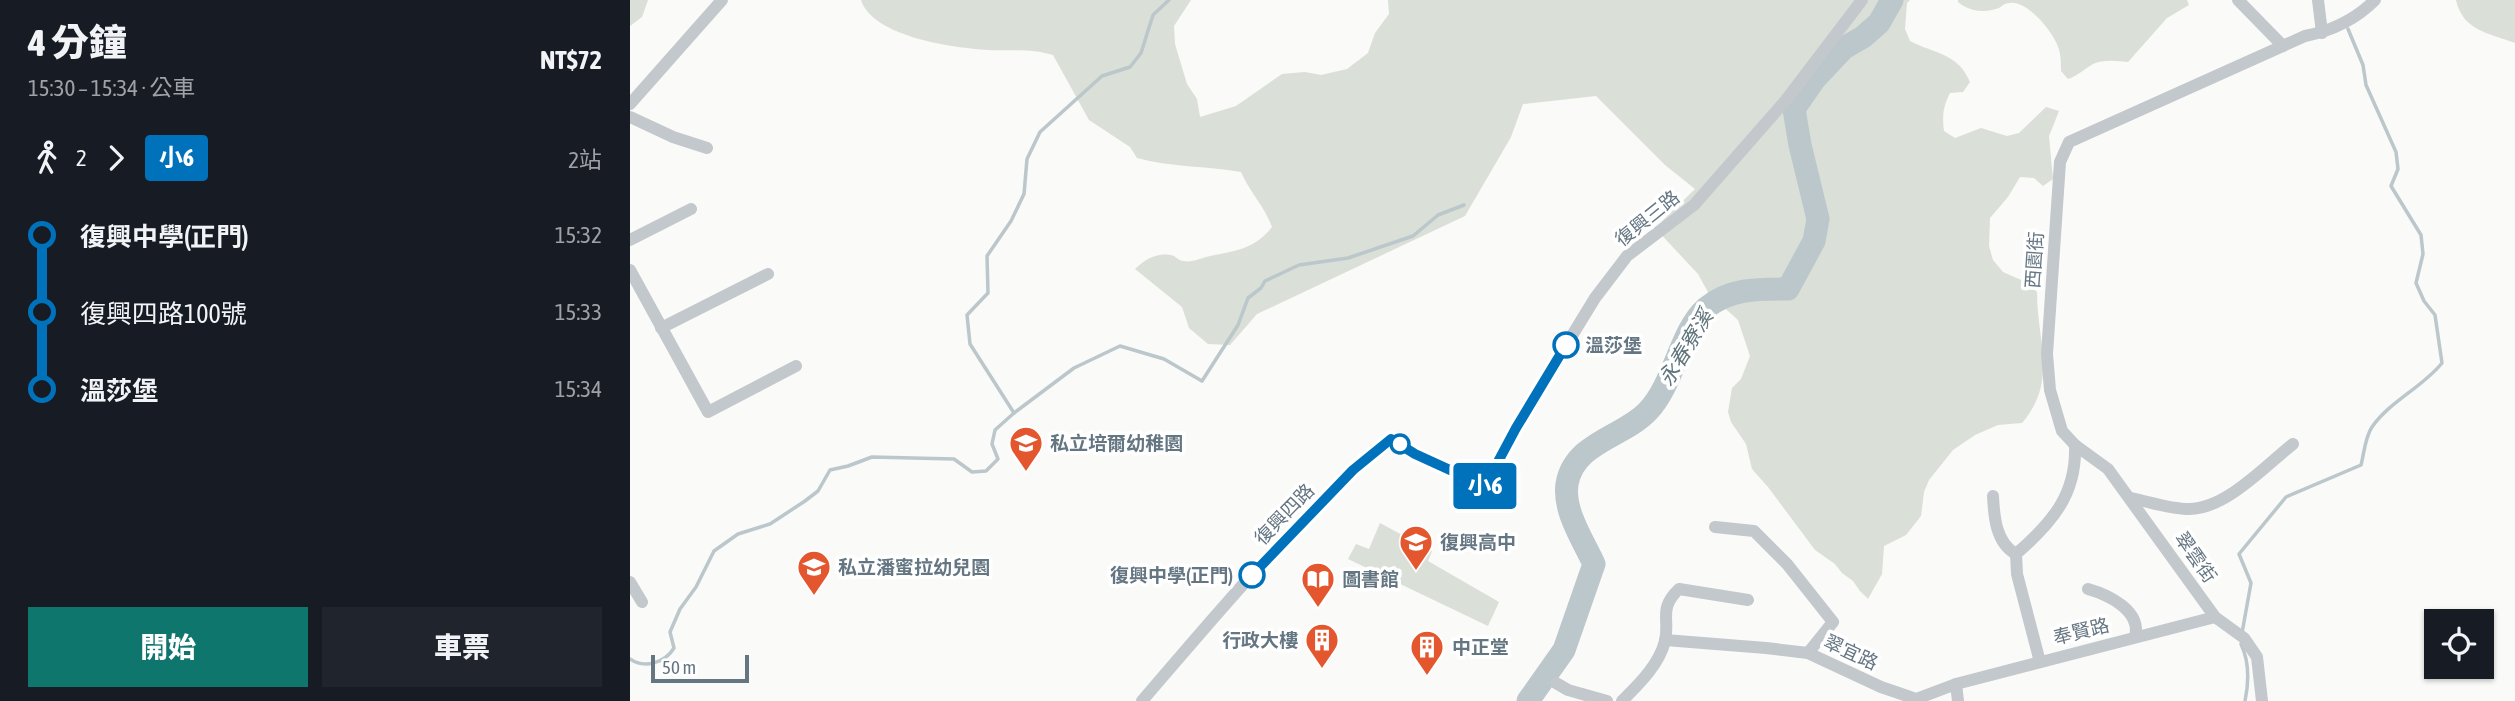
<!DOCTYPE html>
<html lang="zh-TW">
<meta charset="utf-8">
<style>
body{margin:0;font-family:"Asap Condensed","Noto Sans TC",sans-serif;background:#20242c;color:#f1f3f6;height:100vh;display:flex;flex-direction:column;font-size:26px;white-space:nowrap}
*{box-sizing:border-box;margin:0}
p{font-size:23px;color:#9ea1a6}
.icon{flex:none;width:38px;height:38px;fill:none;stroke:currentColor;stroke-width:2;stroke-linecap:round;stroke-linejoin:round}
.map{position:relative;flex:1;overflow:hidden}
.drawer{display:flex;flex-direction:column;background:#171b24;width:630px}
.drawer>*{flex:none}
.badge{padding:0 14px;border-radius:5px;font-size:24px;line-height:46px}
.buttons{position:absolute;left:1794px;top:609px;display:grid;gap:14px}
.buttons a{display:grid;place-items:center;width:70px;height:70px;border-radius:0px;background:#171b24;box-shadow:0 2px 5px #0004;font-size:35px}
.scale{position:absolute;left:21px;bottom:18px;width:98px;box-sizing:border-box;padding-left:7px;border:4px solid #657683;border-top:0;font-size:19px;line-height:24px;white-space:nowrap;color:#657683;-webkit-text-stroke:5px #fff;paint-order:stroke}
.map>.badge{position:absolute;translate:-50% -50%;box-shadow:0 0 0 4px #fff}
.legs{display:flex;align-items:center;gap:10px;height:77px;padding:0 28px;font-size:23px}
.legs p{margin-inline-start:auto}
.head{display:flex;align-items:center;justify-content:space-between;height:119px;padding:0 28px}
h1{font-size:38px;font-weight:800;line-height:52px}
.primary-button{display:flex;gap:14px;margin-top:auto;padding:14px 28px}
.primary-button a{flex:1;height:80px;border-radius:0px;background:#0f766e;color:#fff;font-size:28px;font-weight:800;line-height:80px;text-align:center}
.primary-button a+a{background:#20242c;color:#f1f3f6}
ul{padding:0 28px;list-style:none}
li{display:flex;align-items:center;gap:24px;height:77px;font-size:26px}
li i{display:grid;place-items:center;width:10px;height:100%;margin:0 9px;background:currentColor}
li i::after{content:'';width:18px;height:18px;margin:-9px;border:5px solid;border-radius:50%;background:#171b24}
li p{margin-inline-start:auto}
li:first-child i{background:linear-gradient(#0000 50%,currentColor 0)}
li:last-child i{background:linear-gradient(currentColor 50%,#0000 0)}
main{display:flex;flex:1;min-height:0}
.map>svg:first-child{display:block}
</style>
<main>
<section class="drawer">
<div class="head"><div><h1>4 分鐘</h1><p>15:30 – 15:34 · 公車</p></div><b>NT$72</b></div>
<div class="legs"><svg class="icon" aria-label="walk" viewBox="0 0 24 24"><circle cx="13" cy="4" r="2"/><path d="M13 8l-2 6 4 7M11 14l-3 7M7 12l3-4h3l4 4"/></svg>2<svg class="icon" aria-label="forward" viewBox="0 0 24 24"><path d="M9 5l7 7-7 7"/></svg><b class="badge" style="background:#0072bc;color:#fff">小6</b><p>2站</p></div>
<ul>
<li><i style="color:#0072bc"></i><b>復興中學(正門)</b><p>15:32</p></li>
<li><i style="color:#0072bc"></i><span>復興四路100號</span><p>15:33</p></li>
<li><i style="color:#0072bc"></i><b>溫莎堡</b><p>15:34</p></li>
</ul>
<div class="primary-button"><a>開始</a><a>車票</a></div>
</section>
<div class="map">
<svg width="1885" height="701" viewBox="0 0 1885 701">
<rect width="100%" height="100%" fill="#fafaf8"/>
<g fill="#dadfd7">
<path d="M 0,0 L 18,0 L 12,17 L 0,26 Z"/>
<path d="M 231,0 L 561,0 L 544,26 L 545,44 L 557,84 L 567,99 L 570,117 L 606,106 L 652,74 L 675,72 L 691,75 L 717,69 L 738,53 L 745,33 L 759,14 L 758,0 L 1280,0 L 1277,3 L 1275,29 L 1280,41 C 1305,54 1328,53 1340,82 L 1333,92 L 1320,93 C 1313,107 1312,116 1314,131 L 1325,138 L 1351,128 L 1377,136 L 1389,133 L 1416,107 L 1429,111 L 1419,136 L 1423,179 L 1413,186 L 1404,178 L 1390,177 L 1378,197 L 1360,218 L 1359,246 L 1363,260 L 1373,272 L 1398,283 L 1407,292 C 1407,342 1428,381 1392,423 L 1368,425 L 1345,435 L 1323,450 L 1299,480 L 1294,492 L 1291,516 L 1276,535 L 1254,546 L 1252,574 L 1238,599 L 1230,591 L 1223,581 L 1212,573 L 1205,564 L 1185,550 L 1138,487 L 1122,469 L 1116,444 L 1101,422 L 1098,412 L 1102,388 L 1111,379 L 1120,356 L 1108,320 L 1079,294 L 1068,274 L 1025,228 L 1065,189 L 1035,165 L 966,96 L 893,104 L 881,137 L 835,216 L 627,314 L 600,345 L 578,344 L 559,328 L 552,307 L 505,269 C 515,259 529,251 544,256 C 547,258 550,261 553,261 C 562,263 571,258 580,256 C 605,251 625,249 642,227 C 635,207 619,191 611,172 C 576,166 540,167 507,158 L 500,147 L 459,120 L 423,55 C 402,48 379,51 358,50 C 324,48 243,37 231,0 Z"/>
<path d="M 1328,0 L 1557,0 L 1559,5 L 1537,18 L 1498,62 C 1487,61 1473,59 1463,64 C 1454,69 1449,75 1438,79 L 1431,71 C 1431,62 1431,53 1427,44 C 1420,29 1397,0 1379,3 C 1375,3 1372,6 1369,8 C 1354,13 1340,12 1328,2 Z"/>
<path d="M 1826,0 L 1885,0 L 1885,43 C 1859,33 1833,31 1826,0 Z"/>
<path d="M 750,523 L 802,551 L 798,561 L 869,602 L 858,626 L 718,559 L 726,544 L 739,549 Z"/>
</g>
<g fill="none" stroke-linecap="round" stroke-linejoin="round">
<g stroke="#bbc7cb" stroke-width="3.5">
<path d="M 384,413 L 340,344 L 337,315 L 358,293 L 357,256 L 381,221 L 394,194 L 397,159 L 410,132 L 472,76 L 500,67 L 511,53 L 523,15 L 539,0"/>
<path d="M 1612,633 L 1621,583 L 1609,554 L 1656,497 L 1731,465 C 1734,454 1735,437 1742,427 C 1760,401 1793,387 1812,363 L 1805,315 L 1794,301 L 1786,283 L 1793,254 L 1791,235 L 1761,186 L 1768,169 L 1766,152 L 1736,85 L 1733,65 L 1718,29"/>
<path d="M 1611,644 C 1619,661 1619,682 1615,701"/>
<path d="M 0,659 C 14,669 35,663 44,648 L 40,632 L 50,609 L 66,587 L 84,551 L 108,534 L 140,524 L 175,501 L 188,491 L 200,470 L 218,466 L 242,457 L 324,459 L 342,472 L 356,471 L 368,459 L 362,444 L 365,430 L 384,413 L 444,368 L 490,346 L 534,359 L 572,381 L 608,325 L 618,298 L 631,288 L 635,281 L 669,265 L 718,258 L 783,236 L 808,215 L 834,205"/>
</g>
<path stroke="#bbc7cb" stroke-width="23" d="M 898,701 L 934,650 L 964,564 C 953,540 933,511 937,484 C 944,442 994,437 1018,411 C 1044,384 1050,331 1076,308 C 1100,288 1128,289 1158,289 L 1184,241 L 1188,219 L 1170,145 L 1164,109 L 1184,80 L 1214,48 L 1233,37 L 1249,23 L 1262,0"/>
<g stroke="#c3c8cc" stroke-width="12">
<path d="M 1608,0 L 1653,46"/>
<path d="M 1688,0 L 1692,33"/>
<path d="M 0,104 L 92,0"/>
<path d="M 0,117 L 43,137 L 77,148"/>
<path d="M 0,240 L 61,209"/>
<path d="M 0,270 L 78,412 L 166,366"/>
<path d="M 31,328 L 138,274"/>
<path d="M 1363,496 C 1364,517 1366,543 1386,554"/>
<path d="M 1501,498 C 1520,502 1540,509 1559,509 C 1596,509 1635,466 1663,444"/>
<path d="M 1085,527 L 1124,531 L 1157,564 L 1203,622 L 1178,653"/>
<path d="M 0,582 L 12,602"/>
<path d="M 1458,589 C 1479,595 1512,611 1505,637"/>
<path d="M 1035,640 L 1136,648 L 1178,653 L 1251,687 L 1286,699 L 1326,684 L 1585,617"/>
<path d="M 1410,662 L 1387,574 L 1386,554 C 1422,523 1447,494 1445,445"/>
<path d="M 926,683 L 938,690 L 977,701"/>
<path d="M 1326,684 L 1328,701"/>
<path d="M 512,701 C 590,610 668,516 760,439 L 785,454 L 855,486 L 886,427 L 965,298 L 997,256 L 1064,205 L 1156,100 L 1232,0"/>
<path d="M 992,701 C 1009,684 1029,665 1035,641 C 1040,619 1028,609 1049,589 L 1118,600"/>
<path d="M 1632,701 L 1627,657 L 1614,638 L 1585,617 L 1478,469 L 1445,445 L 1432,431 L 1420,390 L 1417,354 L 1430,162 L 1439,142 L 1675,36 C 1701,31 1726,19 1745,0"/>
</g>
</g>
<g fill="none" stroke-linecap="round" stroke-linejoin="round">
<defs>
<path id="line-1" d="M 622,575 L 723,470 L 761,439 L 785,454 L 855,486 L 886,428 L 936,345"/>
</defs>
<use href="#line-1" stroke="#fff" stroke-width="16"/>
<use href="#line-1" stroke="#0072bc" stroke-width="10"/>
</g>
<defs>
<symbol id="school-pin" viewBox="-11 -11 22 30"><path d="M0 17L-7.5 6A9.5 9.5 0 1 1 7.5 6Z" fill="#e4572e" stroke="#fff"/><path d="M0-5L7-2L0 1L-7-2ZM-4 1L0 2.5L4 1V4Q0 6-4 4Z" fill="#fff"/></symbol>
<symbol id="library-pin" viewBox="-11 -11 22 30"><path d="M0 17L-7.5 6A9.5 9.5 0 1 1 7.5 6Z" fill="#e4572e" stroke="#fff"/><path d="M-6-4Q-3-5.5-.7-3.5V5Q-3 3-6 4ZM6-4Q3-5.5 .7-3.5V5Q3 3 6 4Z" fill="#fff"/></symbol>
<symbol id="building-pin" viewBox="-11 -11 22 30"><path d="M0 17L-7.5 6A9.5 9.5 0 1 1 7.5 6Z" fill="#e4572e" stroke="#fff"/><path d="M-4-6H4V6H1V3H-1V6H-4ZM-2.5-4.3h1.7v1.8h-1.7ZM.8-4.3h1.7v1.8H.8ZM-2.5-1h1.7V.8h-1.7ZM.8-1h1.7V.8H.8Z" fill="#fff"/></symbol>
</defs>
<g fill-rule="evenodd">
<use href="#school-pin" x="377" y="424" width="38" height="52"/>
<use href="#school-pin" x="767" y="523" width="38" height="52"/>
<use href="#school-pin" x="165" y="548" width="38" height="52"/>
<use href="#library-pin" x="669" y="560" width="38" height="52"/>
<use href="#building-pin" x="673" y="621" width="38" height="52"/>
<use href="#building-pin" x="778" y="628" width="38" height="52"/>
</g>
<g fill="#fff" stroke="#0072bc" stroke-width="3.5">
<circle cx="936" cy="345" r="12"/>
<circle cx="770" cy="444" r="9"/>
<circle cx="622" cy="575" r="12"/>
</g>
<g text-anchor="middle" stroke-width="7" stroke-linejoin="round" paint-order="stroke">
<g font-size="19" fill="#657683" stroke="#fff">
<text transform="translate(1017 218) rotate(-39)" y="7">復興三路</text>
<text transform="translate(1404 260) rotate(-86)" y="7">西園街</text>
<text transform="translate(654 514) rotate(-46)" y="7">復興四路</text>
<text transform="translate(1566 557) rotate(55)" y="7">翠雲街</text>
<text transform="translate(1451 631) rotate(-14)" y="7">奉賢路</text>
<text transform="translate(1221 652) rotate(25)" y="7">翠宜路</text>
</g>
<g font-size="19" font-weight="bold" fill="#657683" stroke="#fff" text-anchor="start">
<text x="955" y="352">溫莎堡</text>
<text x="603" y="582" text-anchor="end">復興中學(正門)</text>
</g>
<g font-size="19" font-weight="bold" fill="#657683" stroke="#fff" text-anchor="start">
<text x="420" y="450">私立培爾幼稚園</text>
<text x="810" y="549">復興高中</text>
<text x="208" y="574">私立潘蜜拉幼兒園</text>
<text x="712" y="586">圖書館</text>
<text x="668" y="647" text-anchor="end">行政大樓</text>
<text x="822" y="654">中正堂</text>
</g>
<g font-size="21" font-style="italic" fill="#60757c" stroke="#fff">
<text transform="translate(1056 348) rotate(-59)" y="7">永春寮溪</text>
</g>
</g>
</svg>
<div class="buttons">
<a><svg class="icon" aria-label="locate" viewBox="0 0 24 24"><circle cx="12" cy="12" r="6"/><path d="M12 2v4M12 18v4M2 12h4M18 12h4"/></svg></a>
</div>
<div class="scale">50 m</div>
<b class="badge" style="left:855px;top:486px;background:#0072bc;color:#fff">小6</b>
</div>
</main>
